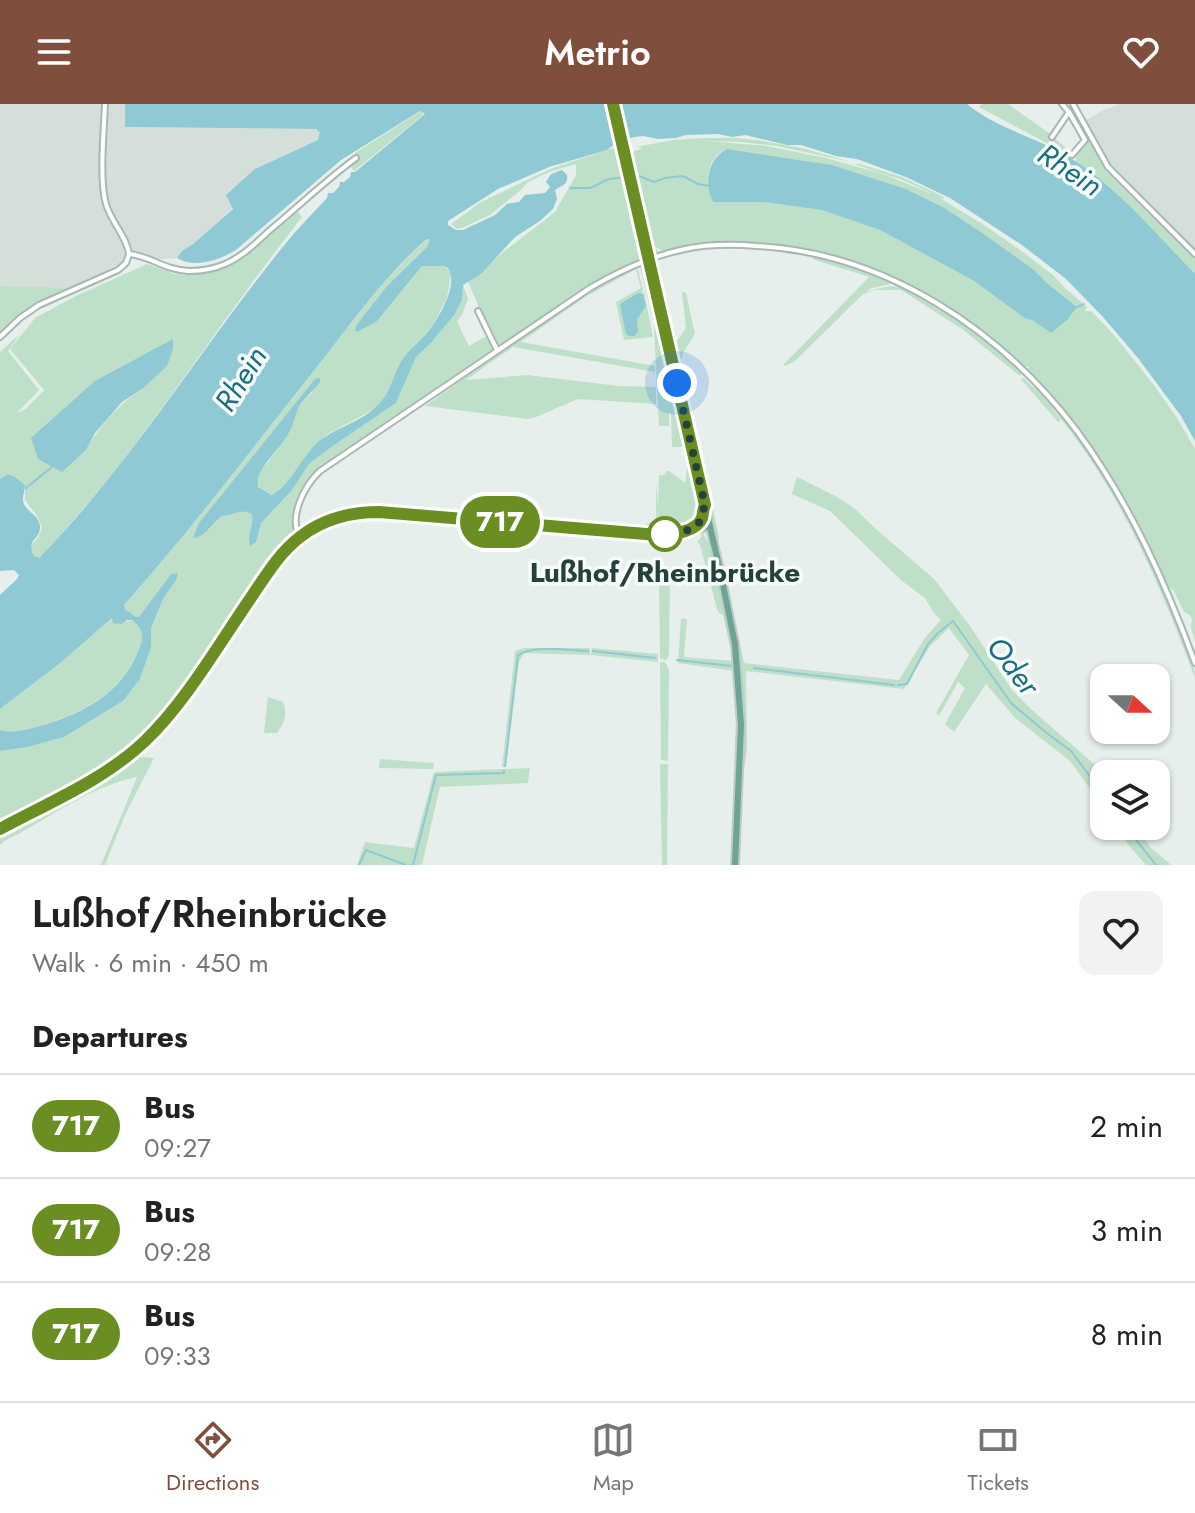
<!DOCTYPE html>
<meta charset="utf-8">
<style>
body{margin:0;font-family:Jost,sans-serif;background:#f2f2f2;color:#222;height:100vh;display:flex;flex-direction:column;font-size:30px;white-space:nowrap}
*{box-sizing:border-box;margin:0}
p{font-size:26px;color:#767676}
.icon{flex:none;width:44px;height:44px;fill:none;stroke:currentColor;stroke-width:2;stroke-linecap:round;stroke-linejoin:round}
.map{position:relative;height:761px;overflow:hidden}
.sheet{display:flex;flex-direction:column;background:#fff;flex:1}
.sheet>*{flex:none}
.badge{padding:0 16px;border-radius:26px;font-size:28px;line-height:52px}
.needle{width:52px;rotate:111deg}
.buttons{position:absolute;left:1090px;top:560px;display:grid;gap:16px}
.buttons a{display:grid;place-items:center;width:80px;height:80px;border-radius:16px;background:#fff;box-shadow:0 2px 6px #0004;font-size:40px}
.you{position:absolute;width:40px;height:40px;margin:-20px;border:6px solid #fff;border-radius:50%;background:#1a73e8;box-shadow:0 0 0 12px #1a73e833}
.map>.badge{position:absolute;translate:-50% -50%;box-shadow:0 0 0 4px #fff}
h2{padding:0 32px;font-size:30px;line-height:72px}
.round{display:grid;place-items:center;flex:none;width:84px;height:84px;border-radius:16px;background:#f2f2f2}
.head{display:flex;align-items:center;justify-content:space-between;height:136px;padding:0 32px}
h1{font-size:38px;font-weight:600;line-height:60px}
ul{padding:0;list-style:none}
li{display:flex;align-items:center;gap:24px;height:104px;padding:0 32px;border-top:2px solid #e0e0e0}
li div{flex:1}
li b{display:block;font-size:30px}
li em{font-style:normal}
li .badge{min-width:88px;font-weight:700;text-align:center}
header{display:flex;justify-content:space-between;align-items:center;height:104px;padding:0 32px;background:#804e3d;color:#fff;font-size:36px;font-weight:600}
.menu{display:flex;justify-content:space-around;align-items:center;height:112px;border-top:2px solid #e0e0e0;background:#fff;font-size:22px;color:#767676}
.menu a{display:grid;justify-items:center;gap:4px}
.menu .active{color:#804e3d}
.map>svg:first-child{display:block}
</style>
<header><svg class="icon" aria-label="menu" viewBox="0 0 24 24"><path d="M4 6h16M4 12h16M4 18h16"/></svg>Metrio<svg class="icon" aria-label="heart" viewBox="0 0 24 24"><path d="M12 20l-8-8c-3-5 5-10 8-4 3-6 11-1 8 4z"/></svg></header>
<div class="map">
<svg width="1195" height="761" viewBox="0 0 1195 761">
<rect width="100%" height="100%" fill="#e6efeb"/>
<g fill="#d4dfda">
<path d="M 0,0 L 125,0 L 125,23 L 316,25 L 320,28 L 321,32 L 318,36 L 255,65 L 233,104 L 193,140 L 182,147 L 177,154 L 155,156 L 126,144 L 125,154 L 122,159 L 33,202 L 0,229 Z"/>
<path d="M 1120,0 L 1195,0 L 1195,146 L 1113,64 L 1086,16 L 1102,7 Z"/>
</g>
<g fill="#bfe0c8" fill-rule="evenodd">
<path d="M 982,0 L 1008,0 L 1049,29 L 1072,49 L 1069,51 L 979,3 Z"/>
<path d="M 421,7 L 423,11 L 354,67 L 350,62 L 358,57 L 355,49 Z"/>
<path d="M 702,34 L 737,34 L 763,37 L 802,44 L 851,58 L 777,42 L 741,38 L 707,37 L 767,42 L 826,54 L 883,70 L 935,91 L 905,77 L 854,60 L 860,60 L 902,73 L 944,93 L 943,95 L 935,91 L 984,121 L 1020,146 L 1053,171 L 1065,184 L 1087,203 L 1085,207 L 1091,207 L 1114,231 L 1153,280 L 1177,314 L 1195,345 L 1195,537 L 1191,523 L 1192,516 L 1190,511 L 1184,508 L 1174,487 L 1167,482 L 1133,415 L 1093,347 L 1028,269 L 1027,267 L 1029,262 L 1023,264 C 950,196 865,149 764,141 C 740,139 715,139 691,141 C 683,142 675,146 667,147 C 660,147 656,143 651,139 L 632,48 L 643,44 L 636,43 L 673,36 ZM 727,45 L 832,61 L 906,85 L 943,103 L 978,126 L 1033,165 L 1048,180 L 1077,203 L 1051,229 L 1032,216 L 1026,215 L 974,177 L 880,126 L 823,106 L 764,98 L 713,98 C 707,85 705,65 716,53 C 718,49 723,47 727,45 Z"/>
<path d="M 1091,35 L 1104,58 L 1195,153 L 1195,170 L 1106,80 L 1075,57 L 1078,47 Z"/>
<path d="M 616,43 L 615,49 L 627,51 L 631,59 L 649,138 L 660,149 L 596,178 L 507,238 L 499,241 L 488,224 L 468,178 L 481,170 L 497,153 L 555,108 L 576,71 L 576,60 L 549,68 L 528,78 L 521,86 L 490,111 L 462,124 L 457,125 L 451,120 L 481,98 L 550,65 Z"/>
<path d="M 297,107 L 302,113 C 239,193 183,278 121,359 C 97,390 71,419 45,448 L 39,454 L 35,454 L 30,442 L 38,434 L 42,424 L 38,413 L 25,396 L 25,381 L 8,370 L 0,375 L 0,248 L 20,230 L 8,247 L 39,286 L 17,309 L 27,304 L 44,286 L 10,245 L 35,214 L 76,192 L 147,160 L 175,170 L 193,171 L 228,163 ZM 124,261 L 142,285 C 118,301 100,321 86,346 Z"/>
<path d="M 428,135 L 431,136 L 427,143 L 387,182 L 357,220 L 377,217 L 422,162 C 433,161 445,159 451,169 L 447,194 L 432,223 L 408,247 L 384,294 L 376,304 L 326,331 L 288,378 L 273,391 L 258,383 L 256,375 L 259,367 L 268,358 L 290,328 L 296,309 L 303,297 L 312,289 L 315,275 L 207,427 L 222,412 C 235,412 238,404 252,410 L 259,429 L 260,419 L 292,386 L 309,360 L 330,344 L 396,299 L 416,253 L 431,239 L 455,210 L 462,196 L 463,181 L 468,195 L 462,211 L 457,217 C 461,225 464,234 469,242 L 488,231 L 494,242 L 492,248 L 323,363 C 309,382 289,404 293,429 L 283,438 L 279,444 L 294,431 L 299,436 L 322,421 L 345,413 L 347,414 L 310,432 L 287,453 L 179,606 L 158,635 L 141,653 L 154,654 L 125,711 L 105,761 L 101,761 L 137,673 C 94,682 59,707 22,728 C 14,733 6,734 0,741 L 0,720 L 18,710 L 0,718 L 0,647 L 28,643 L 64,633 L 123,597 L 140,575 L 151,543 L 151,526 L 163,495 L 176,476 L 171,470 L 139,513 L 136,514 L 127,507 L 124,501 C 193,424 255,340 320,259 C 353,217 386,170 428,135 Z"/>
<path d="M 816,151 L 832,155 L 893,177 L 893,179 C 884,183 873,181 866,188 C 883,183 896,179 912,187 C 952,211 989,236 1022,268 L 1020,272 L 962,225 L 901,186 L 875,186 L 863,190 L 794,258 L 784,262 L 783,261 L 869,173 L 812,155 Z"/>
<path d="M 646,160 L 675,280 L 701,412 C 689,424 674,424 659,425 L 658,404 L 657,423 L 653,429 L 545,419 C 577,422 627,432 656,416 L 656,378 L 658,403 L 659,369 L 659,371 L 665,371 L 666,367 L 669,367 L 685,379 L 688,358 L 686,343 L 672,343 L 671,309 L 669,309 L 669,322 L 659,322 L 654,224 L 655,214 L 653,216 L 640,163 Z"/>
<path d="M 634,163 L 633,165 L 638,165 L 643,186 L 641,192 L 644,188 L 653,233 L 624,236 L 616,198 L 641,184 L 636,165 L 585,193 L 521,238 L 655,262 L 655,268 L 513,243 L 466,276 L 527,271 L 619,282 L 656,283 L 656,300 L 578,295 L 536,313 L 527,315 L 425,302 L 464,274 L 429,297 L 426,296 L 581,191 Z"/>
<path d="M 0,182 L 71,184 L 33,202 L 0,229 Z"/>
<path d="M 682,188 L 686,189 L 695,230 L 683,249 L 681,257 L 719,433 L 718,439 L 744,559 L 899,576 L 924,535 L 941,516 L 934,509 L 925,494 L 902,477 L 830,407 L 792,390 L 797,373 L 835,392 L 854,404 L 876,425 L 934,475 L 970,522 L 1012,586 L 1031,605 L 1093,659 L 1104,674 L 1104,704 L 1070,657 L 1015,614 L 986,580 L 954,628 L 945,620 L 965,584 L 958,578 L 939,612 L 936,609 L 969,551 L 949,524 L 930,542 L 904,585 L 746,567 L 747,647 L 744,664 L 744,599 L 738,540 L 672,244 L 686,224 Z"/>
<path d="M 1025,270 C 1092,339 1135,416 1172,504 C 1182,526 1195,550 1195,574 C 1157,473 1117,378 1045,296 L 1061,316 L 1058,318 L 1020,274 L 1025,275 L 1037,287 Z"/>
<path d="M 703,430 L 710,441 L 733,543 L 738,615 L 737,662 L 735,664 L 736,617 L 734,567 L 678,559 L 681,514 L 687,515 L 684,553 L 733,557 L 723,511 L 719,509 L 717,505 L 701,444 L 699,439 L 693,439 L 697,439 Z"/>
<path d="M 659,467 L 670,467 L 669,552 L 666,556 L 660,555 Z"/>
<path d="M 112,514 L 122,520 C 128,516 132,515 138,520 C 146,528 142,539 138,549 C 121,588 82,610 42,621 C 27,625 15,630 0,626 L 0,605 L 59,560 Z"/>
<path d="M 524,544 L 590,544 L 590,551 L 524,549 L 519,558 L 506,663 L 502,663 L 515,547 Z"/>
<path d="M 592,544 L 658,550 L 658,558 L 591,551 Z"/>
<path d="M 660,558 L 665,558 L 669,566 L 668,657 L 661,656 Z"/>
<path d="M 268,593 L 283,598 C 288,611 284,619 277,629 L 264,629 Z"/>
<path d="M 380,655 L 434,659 L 433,665 L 379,664 Z"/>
<path d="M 660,660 L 668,660 L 667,761 L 662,761 Z"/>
<path d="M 530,664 L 528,679 L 440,683 L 422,761 L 357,761 L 365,738 L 414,744 L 434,668 Z"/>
<path d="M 1116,722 L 1136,722 L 1151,744 L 1171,761 L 1146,761 L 1130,743 Z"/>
</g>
<g fill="#8ec9d4">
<path d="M 125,0 L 967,0 C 997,25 1039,34 1072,55 C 1119,85 1156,130 1195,170 L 1195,337 L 1181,312 L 1138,254 L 1103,213 L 1066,175 L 1022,141 L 950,94 L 906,73 L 857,55 L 836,52 L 801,41 L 787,41 L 745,31 L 732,33 L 718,30 L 686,31 L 676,34 L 658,35 L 643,32 L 634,33 L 618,38 L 607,46 L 549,63 L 498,85 L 448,117 L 448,121 L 456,126 L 463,126 L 495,111 L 507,100 L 519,98 L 525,91 L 545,89 L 550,83 L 546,78 L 551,70 L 562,66 L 567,71 C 569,81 560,82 555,86 L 557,95 L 553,105 L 540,117 L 515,133 L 481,170 L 463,181 L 462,196 L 455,210 L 431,239 L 416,253 L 396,299 L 330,344 L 309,360 L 292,386 L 261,419 L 256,438 L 250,442 C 247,430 254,422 252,410 C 238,404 235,412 222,412 C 212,419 206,433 193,434 L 199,419 L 315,275 L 320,274 L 320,278 C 315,285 309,290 303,297 C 296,305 295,316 291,325 C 283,344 254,364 258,383 L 272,391 C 292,379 300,356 316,340 C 334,323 361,319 378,301 C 390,289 393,272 401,258 C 409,243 424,235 433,221 C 442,207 458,180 448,164 L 443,162 L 422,162 L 377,217 L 357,228 L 355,226 L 357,220 L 387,182 L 427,143 L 430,136 L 427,135 C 386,170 353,217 320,259 C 255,340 193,424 124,501 L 126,506 L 136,513 L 139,513 L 171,470 L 178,469 L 176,476 L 163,495 L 151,525 L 151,543 L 140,575 L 123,597 L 64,633 L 28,643 L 0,647 L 0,626 C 15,630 28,625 43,621 C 83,610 122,588 138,548 C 144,534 145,526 132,516 L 127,516 L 122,520 L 113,519 L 112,514 L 59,560 L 0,605 L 0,491 L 17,475 L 19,471 L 14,466 L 0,467 L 0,375 L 8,370 L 15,373 L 25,381 C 25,388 21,394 24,400 C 28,409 39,411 40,422 C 41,437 25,434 34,452 L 39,454 C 133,358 202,242 286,139 C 299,123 314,108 327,94 L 328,89 L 333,89 L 339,83 L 340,78 L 344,78 L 350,73 L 351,68 L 355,68 L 425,10 L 420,7 L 341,56 L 236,146 C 220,156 194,165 177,154 L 182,147 L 193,140 L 233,105 L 226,91 L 255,65 L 318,36 L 320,28 L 316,25 L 125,23 Z"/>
<path d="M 727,45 L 832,61 L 906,85 L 943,103 L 978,126 L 1033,165 L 1048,180 L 1077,203 L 1067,216 L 1051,229 L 1032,216 L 1026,215 L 974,177 L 880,126 L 822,106 L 764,98 L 713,98 C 704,80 707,55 727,45 Z"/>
<path d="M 638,189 L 643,190 L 646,202 L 637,215 L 638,228 L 634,232 L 629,232 L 626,230 L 620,200 Z"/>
<path d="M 173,235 L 173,245 L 167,262 L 142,285 L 122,298 L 95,329 L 86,346 L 62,368 L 38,355 L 31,334 L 95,277 Z"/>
</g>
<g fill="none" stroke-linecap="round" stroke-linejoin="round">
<g stroke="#8ec9d4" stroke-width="2">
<path d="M 639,72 L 654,78 L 665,74 L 683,72 L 698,80 L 709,82"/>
<path d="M 570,84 L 590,84 L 609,75 L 626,73"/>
<path d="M 1077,203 L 1084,200"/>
<path d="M 26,384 L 52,363"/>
<path d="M 593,547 L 655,554"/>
<path d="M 677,556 L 732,562"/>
<path d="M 754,564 L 894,581"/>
<path d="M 898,581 L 907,580 L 928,540 L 938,529 L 953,517 L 1011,599 L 1048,630 L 1071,647 L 1104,691"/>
<path d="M 505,662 L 518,551 C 534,541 568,546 588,547"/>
<path d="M 1125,722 L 1156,761"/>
<path d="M 359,761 L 366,746 L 406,761"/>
<path d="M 413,761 L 436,671 L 504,669 L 504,667"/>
</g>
<defs>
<g id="minor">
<path d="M 105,0 C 104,26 99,76 106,100 C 111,118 127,133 129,150"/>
<path d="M 1062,0 L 1069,8 L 1085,36 L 1072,51"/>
<path d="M 1073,0 L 1108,63 L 1195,150"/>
<path d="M 1052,33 L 1069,8"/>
<path d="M 129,150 C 151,152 164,166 189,167 C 201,167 214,165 225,160 C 242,153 257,138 270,126 C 299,102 326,76 356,54"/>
<path d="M 478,207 L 497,246"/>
<path d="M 0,233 L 20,214 L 39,201 L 118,166 L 126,159 L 129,150"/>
<path d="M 299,432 C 289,412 304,382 320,367 L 590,184 C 619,167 651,152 685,145 C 708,140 733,140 757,142 C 886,149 1001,226 1077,327 C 1129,398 1165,477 1195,559"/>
</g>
<g id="major">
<path d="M 613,0 L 624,51"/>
<path d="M 650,163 L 720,466 L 735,540 L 741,621 L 735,761"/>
<path d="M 696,422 L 701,416 L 704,404"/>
<path d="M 0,725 C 50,698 104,676 146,636 C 185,599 218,543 248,498 C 263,476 277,453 297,435 C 318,418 343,409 370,408 L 649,431 L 702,425 L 709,421"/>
</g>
</defs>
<use href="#minor" stroke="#a8b8b2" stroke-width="8"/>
<use href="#major" stroke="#c2cac8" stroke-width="10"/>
<use href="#minor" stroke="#fff" stroke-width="4"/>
<use href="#major" stroke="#6aa596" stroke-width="6"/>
<defs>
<path id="major-bridge" d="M 624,51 L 650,163"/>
</defs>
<use href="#major-bridge" stroke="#c2cac8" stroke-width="10" stroke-linecap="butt"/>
<use href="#major-bridge" stroke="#6aa596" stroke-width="6"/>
</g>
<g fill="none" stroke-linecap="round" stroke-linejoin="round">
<defs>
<path id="line" d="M 0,725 C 50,698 104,676 145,637 C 185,599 219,540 250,495 C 265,473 279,449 300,433 C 323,415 350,408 379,408 L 658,431 C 671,430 696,429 702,414 C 703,410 703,405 705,401 L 613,0"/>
</defs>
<use href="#line" stroke="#fff" stroke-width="18"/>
<use href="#line" stroke="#6b8e23" stroke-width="12"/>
<path stroke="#24423a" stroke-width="8" stroke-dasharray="0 14.4" d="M 665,430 L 662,431 C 675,429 696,428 701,415 C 703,410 703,405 705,401 L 677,279"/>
</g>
<circle fill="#fff" stroke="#6b8e23" stroke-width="4" cx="665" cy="430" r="16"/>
<g text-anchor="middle" stroke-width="7" stroke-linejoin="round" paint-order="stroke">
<g font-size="28" font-weight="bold" fill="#24423a" stroke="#f7fbf9">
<text x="665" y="478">Lußhof/Rheinbrücke</text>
</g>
<g font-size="30" font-style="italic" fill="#1c6f80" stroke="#f7fbf9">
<text transform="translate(1070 66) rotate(33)" y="10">Rhein</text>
<text transform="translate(241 275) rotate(-58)" y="10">Rhein</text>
<text transform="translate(1013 562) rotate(52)" y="10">Oder</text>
</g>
</g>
</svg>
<div class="buttons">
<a><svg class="needle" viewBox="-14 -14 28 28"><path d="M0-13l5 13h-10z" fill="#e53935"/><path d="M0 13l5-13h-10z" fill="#767676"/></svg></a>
<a><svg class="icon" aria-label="layers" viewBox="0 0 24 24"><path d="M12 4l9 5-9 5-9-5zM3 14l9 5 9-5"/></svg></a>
</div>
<div class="you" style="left:677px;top:279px"></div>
<b class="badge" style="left:500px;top:418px;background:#6b8e23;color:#fff">717</b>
</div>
<section class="sheet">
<div class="head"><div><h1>Lußhof/Rheinbrücke</h1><p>Walk · 6 min · 450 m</p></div><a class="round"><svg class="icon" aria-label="heart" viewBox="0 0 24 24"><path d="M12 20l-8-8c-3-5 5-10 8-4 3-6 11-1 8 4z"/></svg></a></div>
<h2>Departures</h2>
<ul>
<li><span class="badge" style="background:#6b8e23;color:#fff">717</span><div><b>Bus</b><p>09:27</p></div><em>2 min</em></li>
<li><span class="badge" style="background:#6b8e23;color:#fff">717</span><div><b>Bus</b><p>09:28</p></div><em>3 min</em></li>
<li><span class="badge" style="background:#6b8e23;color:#fff">717</span><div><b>Bus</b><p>09:33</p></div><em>8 min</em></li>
</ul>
</section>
<nav class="menu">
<a class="active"><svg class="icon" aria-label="directions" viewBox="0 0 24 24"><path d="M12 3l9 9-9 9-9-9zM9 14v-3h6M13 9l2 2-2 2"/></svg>Directions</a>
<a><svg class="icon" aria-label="map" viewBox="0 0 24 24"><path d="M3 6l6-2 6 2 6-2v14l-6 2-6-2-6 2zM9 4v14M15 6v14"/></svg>Map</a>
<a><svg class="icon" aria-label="tickets" viewBox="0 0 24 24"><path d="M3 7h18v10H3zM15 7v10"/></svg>Tickets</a>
</nav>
